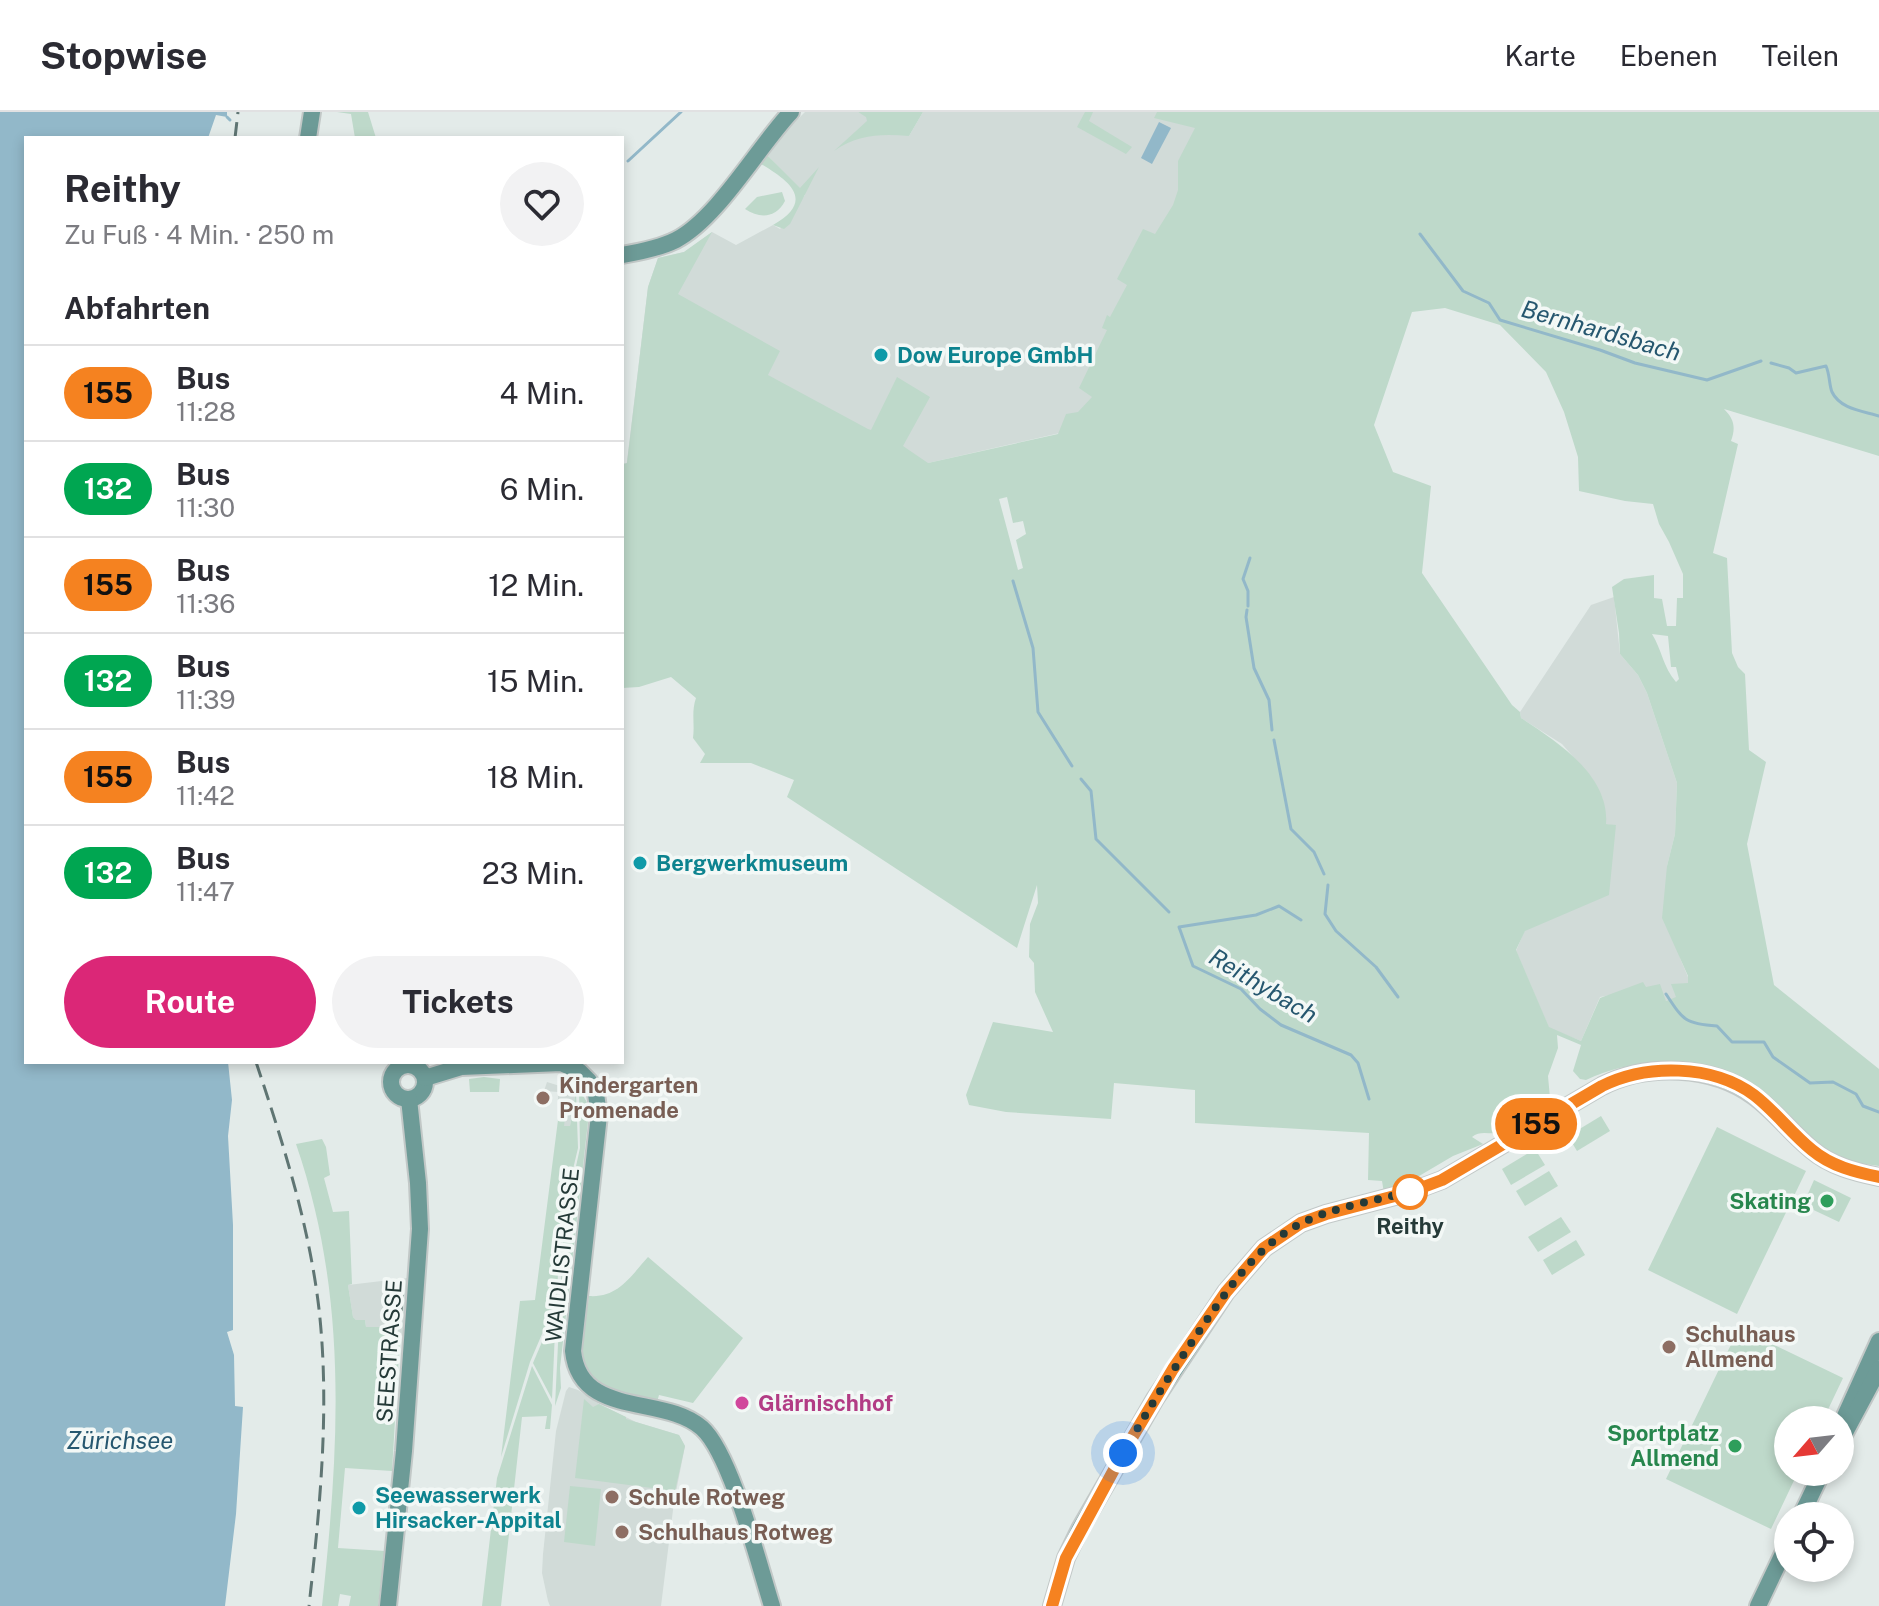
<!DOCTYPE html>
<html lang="de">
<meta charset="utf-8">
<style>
body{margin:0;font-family:"Public Sans",sans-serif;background:#f2f2f3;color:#2b2b33;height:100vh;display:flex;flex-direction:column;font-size:30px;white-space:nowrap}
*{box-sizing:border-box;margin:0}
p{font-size:26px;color:#7c7c81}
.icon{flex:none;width:44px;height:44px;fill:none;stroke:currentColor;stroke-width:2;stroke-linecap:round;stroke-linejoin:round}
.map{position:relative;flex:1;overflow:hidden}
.drawer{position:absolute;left:24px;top:24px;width:600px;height:928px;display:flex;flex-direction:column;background:#fff;border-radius:0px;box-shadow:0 4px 12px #0003}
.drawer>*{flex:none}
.badge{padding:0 16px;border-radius:26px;font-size:28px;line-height:52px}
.needle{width:52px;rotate:242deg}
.fabs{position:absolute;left:1774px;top:1294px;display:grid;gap:16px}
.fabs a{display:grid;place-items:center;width:80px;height:80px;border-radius:50%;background:#fff;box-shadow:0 4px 12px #0003;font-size:40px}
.you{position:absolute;width:40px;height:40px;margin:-20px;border:6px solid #fff;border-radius:50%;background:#1a73e8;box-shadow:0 0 0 12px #1a73e833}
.map>.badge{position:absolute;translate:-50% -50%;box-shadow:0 0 0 4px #fff}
h2{padding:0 40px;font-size:30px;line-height:72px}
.round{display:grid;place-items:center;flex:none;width:84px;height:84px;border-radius:42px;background:#f2f2f3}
.overview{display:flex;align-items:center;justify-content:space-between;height:136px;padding:0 40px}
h1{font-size:38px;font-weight:700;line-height:60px}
.button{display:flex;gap:16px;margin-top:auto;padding:16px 40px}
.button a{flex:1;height:92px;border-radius:48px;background:#db2777;color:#fff;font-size:32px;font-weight:700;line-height:92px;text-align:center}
.button a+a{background:#f2f2f3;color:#2b2b33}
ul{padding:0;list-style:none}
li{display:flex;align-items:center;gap:24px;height:96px;padding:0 40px;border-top:2px solid #e1e1e2}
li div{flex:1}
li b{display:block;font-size:30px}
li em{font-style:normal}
li .badge{min-width:88px;font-weight:700;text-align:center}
header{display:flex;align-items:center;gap:48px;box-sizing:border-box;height:112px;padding:0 40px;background:#fff;border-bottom:2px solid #e1e1e2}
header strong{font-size:38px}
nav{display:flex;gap:44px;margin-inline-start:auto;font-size:28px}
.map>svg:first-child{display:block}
</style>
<header>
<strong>Stopwise</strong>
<nav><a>Karte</a><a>Ebenen</a><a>Teilen</a></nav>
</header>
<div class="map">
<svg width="1879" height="1494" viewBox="0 0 1879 1494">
<rect width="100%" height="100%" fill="#e3ebe9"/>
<g fill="#d1dbd8">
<path d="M 805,0 L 858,0 L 909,24 L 923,0 L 1306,0 L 1095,313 L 928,351 L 623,382 L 648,175 L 658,146 L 684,140 L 712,120 L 736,133 L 773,113 L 780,117 L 805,83 L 768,44 L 788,17 Z"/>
<path d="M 1614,485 L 1620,542 L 1638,563 L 1647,581 L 1677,671 L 1675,722 L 1667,754 L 1680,846 L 1688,865 L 1688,872 L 1676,886 L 1666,889 L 1645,876 L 1600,885 L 1581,929 L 1549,916 L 1516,839 L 1524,820 L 1616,714 L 1606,712 L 1602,685 L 1590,664 L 1562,632 L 1521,606 L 1520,600 L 1591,493 Z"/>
<path d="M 547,970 L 576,979 L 570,1014 L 564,1014 L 558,1008 L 558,980 L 544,979 Z"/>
<path d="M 407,1166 L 403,1224 L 381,1221 L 381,1215 L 366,1215 L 365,1208 L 356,1208 L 353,1205 L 348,1173 Z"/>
<path d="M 569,1275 L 578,1278 L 599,1292 L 636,1310 L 679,1323 L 685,1334 L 674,1390 L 661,1494 L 550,1494 L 548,1489 L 542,1461 L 543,1442 L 556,1319 L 566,1279 Z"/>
</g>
<g fill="#bed9ca" fill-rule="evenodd">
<path d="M 337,0 L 368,0 L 376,26 L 355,26 L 351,2 Z"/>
<path d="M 858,0 L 923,0 L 909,24 C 881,22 859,22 834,39 L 867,9 L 866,5 Z"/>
<path d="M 1085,0 L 1093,0 L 1089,9 L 1132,35 L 1126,42 L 1077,15 Z"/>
<path d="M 1157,0 L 1879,0 L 1879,344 L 1724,297 C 1734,307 1736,315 1731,329 L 1738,332 L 1713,441 L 1727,446 L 1732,541 L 1738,555 L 1745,562 L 1749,638 L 1766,650 L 1747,732 L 1774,873 L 1879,957 L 1879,1054 C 1867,1052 1854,1052 1843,1048 C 1807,1035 1787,998 1758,977 C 1743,967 1728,964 1712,960 C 1664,950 1631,947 1586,968 L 1580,967 L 1573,959 L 1581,933 L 1557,923 L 1558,936 L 1548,964 L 1550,986 C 1541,1000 1519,1016 1503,1020 C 1492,1024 1481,1017 1472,1025 L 1483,1032 L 1453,1044 L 1414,1067 L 1415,1070 L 1384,1081 L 1382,1069 L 1368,1068 L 1369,1021 L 1195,1011 L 1195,978 L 1114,971 L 1111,1007 L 1006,1000 L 969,993 L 966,983 L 993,910 L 1053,920 L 1035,880 L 1034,851 L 1029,845 L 1030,812 L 1038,791 L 1037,773 L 1017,836 L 787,685 L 794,668 L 751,651 L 700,651 L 705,642 L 693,626 C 695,612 691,600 696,586 L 671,565 L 639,575 L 622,576 L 622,352 L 627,351 L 648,175 L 658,146 L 684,140 L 712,120 L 678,182 L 780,239 L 768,263 L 868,317 L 871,318 L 897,265 L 930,285 L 903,334 L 928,351 L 1058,322 L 1066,302 L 1078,300 L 1092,285 L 1079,276 L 1107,218 L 1102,216 L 1107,203 L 1110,205 L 1127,173 L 1117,167 L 1143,117 L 1155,122 L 1173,93 L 1178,78 L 1178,49 L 1195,16 L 1154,6 ZM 1445,196 L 1500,213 L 1546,260 L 1564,300 L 1578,345 L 1579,379 L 1625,389 L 1653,392 L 1659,412 L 1669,430 L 1683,462 L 1683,486 L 1677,486 L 1676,514 L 1667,514 L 1662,487 L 1654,486 L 1654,463 L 1624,467 L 1612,475 L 1619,521 L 1620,542 L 1638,563 L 1647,581 L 1677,671 L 1675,722 L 1667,754 L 1662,806 L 1688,864 L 1688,871 L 1671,872 L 1676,885 L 1666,889 L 1660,872 L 1646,875 L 1643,870 L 1600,886 L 1581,929 L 1549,915 L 1516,838 L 1525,819 L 1609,783 L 1616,713 L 1606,712 C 1610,663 1556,629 1521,606 L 1520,600 L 1512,593 L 1422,461 L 1431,374 L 1393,360 L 1374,313 L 1412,200 ZM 1007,385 L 1013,411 L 1023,409 L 1026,422 L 1016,428 L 1023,456 L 1018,458 L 999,387 ZM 1652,522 L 1668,524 L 1671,555 L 1676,555 L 1679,567 L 1676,570 C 1663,555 1662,538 1652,522 Z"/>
<path d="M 768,44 L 800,76 L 819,55 L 790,112 L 784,117 L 773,113 C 815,89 791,70 761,52 Z"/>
<path d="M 782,80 L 785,89 C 776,106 760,107 745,97 L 757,85 Z"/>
<path d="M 484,965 L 500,967 L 499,980 L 470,980 L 469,967 Z"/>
<path d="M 579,977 L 588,992 L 589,1001 L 560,1256 L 561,1276 L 555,1294 L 564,1109 L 580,1036 Z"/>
<path d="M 576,979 L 578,1036 L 561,1108 L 560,1107 L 557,1187 L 530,1250 L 501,1345 L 520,1189 L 535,1188 L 558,1008 L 561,1008 L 562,998 L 566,998 L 564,1014 L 570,1014 Z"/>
<path d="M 1601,1004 L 1610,1019 L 1577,1039 L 1568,1024 Z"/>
<path d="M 1717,1015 L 1806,1059 L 1737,1202 L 1648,1158 Z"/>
<path d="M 322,1027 L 326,1035 L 330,1063 L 324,1066 L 333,1100 L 349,1099 L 352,1172 L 348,1173 L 353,1205 L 356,1208 L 365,1208 L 366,1215 L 381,1215 L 381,1221 L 400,1224 L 392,1359 L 345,1356 L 338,1436 L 385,1439 L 378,1494 L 349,1494 L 351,1484 L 340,1482 L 338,1494 L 322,1494 C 339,1336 349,1186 296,1032 Z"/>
<path d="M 1535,1037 L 1545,1053 L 1511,1073 L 1502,1057 Z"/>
<path d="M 1549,1059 L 1558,1074 L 1525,1094 L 1516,1079 Z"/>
<path d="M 1814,1068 L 1851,1086 L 1839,1110 L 1803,1093 Z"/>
<path d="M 1561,1105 L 1571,1120 L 1538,1140 L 1528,1125 Z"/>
<path d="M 1576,1128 L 1585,1143 L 1552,1163 L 1543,1148 Z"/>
<path d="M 648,1145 L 743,1226 L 693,1291 L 659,1283 L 656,1294 C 626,1284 581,1276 579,1237 C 579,1223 583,1207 584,1193 L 588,1192 L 589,1184 C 618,1186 630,1165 648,1145 Z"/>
<path d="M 556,1197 L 552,1287 L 533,1251 Z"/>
<path d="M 1739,1216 L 1843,1266 L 1823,1308 L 1788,1308 L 1788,1360 L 1798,1360 L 1771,1417 L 1666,1367 Z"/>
<path d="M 532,1254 L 552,1293 L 550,1317 L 545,1317 L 547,1304 L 522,1305 L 501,1494 L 482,1494 L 497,1366 Z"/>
<path d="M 584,1287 L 593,1295 L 599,1292 L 626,1305 L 626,1307 L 679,1323 L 685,1334 L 675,1379 L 575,1366 Z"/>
<path d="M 570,1374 L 601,1377 L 595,1434 L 564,1430 Z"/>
</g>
<g fill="#92b8c9">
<path d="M 0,0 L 227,0 L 227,5 L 216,3 L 208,26 L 26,26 L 26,950 L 228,950 L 232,988 L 228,1024 L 233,1113 L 233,1218 L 227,1220 L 234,1243 L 235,1294 L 243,1295 L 236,1402 L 225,1494 L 0,1494 Z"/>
<path d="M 1159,10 L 1171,16 L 1152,52 L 1141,46 Z"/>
</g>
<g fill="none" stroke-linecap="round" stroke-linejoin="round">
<g stroke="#92b8c9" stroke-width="3">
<path d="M 227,5 L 230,8"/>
<path d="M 628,49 L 681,0"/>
<path d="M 1420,122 L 1463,179 L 1489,191 L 1500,208 L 1600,238 L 1635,251 L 1707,268 L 1761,249"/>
<path d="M 1771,251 L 1789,256 L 1796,261 L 1826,254 C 1830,263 1829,273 1832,280 C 1840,297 1863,299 1879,304"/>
<path d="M 1013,469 L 1033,536 L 1038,600 L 1072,654"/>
<path d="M 1248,494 L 1248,479 L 1243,467 L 1250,446"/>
<path d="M 1247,498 L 1246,505 L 1254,556 L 1269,588 L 1272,618"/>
<path d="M 1274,628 L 1291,717 L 1314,740 L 1324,762"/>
<path d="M 1081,667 L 1091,679 L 1096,727 L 1169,800"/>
<path d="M 1328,773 L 1325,802 L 1336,819 L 1376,855 L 1398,885"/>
<path d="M 1301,808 L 1279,794 L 1256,803 L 1179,815 L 1193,854 L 1241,877 L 1260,897 L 1281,913 L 1351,943 L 1358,951 L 1369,987"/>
<path d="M 1666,882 C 1683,908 1685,912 1717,914 L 1732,930 L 1764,930 L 1773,945 L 1810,971 L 1833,970 L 1856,982 L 1863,994 L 1879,1000"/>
</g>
<defs>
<g id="major">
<path d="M 308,26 L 312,0"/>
<path d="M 622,143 C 640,140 660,136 676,128 C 718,106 758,35 791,0"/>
<circle cx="408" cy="970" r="17"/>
<path d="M 425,966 L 461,955 L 561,951 L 579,959 L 589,969 L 596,982 L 599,1003 L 573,1239 C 580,1307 664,1282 702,1316 C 731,1342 759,1453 772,1494"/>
<path d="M 1840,1315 L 1879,1229"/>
<path d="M 1840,1330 L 1879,1257"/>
<path d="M 1801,1404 L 1822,1360"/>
<path d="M 388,1494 L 404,1339 L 420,1117 L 418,1071 L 409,987"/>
<path d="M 1052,1494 L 1066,1446 L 1080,1417 L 1155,1287 L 1226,1180 L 1264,1136 L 1301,1111 L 1326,1102 L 1410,1080 L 1442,1068 L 1602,974 C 1647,951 1712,953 1754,984 C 1775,999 1791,1021 1812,1038 C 1831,1054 1855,1060 1879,1065"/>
<path d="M 1758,1494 L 1788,1431"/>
</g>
</defs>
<use href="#major" stroke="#c2c8c7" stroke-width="20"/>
<use href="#major" stroke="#6d9b97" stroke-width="16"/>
<g stroke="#5f7573" stroke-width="3" stroke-dasharray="16 8" stroke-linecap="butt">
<path d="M 235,26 L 238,0"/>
<path d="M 256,950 C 283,1031 309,1112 319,1197 C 330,1296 320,1395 309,1494"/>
<path d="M 401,1199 L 403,1167"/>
</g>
</g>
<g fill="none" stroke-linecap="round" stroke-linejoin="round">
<defs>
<path id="line" d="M 1052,1494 L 1066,1446 L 1123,1341 L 1173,1257 L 1226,1180 L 1264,1136 L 1301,1111 L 1326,1102 L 1410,1080 L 1442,1068 L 1602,974 C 1646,952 1712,952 1754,983 C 1775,999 1791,1021 1812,1038 C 1831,1054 1855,1060 1879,1065"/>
</defs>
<use href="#line" stroke="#fff" stroke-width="18"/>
<use href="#line" stroke="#f58220" stroke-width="12"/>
<path stroke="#253a38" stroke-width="8" stroke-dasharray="0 14.4" d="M 1123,1341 C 1148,1298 1174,1256 1202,1215 C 1229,1176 1255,1136 1298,1113 C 1329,1096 1376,1088 1410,1080"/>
</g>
<g fill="#0f9aa8" stroke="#f3f8f6" stroke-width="3">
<circle cx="881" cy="243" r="8"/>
<circle cx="640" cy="751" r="8"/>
<circle cx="359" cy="1396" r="8"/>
</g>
<g fill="#8d6e63" stroke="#f3f8f6" stroke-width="3">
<circle cx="543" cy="986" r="8"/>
<circle cx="1669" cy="1235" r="8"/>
<circle cx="612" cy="1385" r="8"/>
<circle cx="622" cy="1420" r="8"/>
</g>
<circle fill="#fff" stroke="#f58220" stroke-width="4" cx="1410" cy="1080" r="16"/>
<g fill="#2e9e5b" stroke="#f3f8f6" stroke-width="3">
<circle cx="1827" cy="1089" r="8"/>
<circle cx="1735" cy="1334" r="8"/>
</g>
<circle fill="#d1479c" stroke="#f3f8f6" stroke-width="3" cx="742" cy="1291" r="8"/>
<g text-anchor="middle" stroke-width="7" stroke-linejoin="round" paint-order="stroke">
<g font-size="22" font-weight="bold" fill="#0d838f" stroke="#f3f8f6" text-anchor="start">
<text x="897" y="251">Dow Europe GmbH</text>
<text x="656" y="759">Bergwerkmuseum</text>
<text x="375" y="1391">Seewasserwerk<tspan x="375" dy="25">Hirsacker-Appital</tspan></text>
</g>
<g font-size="22" font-weight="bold" fill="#785e54" stroke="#f3f8f6" text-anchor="start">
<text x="559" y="981">Kindergarten<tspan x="559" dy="25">Promenade</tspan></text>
<text x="1685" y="1230">Schulhaus<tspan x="1685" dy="25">Allmend</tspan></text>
<text x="628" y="1393">Schule Rotweg</text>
<text x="638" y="1428">Schulhaus Rotweg</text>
</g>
<g font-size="22" font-weight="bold" fill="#27864d" stroke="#f3f8f6" text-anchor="end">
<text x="1811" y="1097">Skating</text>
<text x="1719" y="1329">Sportplatz<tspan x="1719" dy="25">Allmend</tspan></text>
</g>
<g font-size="22" font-weight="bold" fill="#253a38" stroke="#f3f8f6">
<text x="1410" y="1122">Reithy</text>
</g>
<g font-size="22" fill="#253a38" stroke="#f3f8f6">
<text transform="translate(562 1143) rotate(-84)" y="8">WAIDLISTRASSE</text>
<text transform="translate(389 1239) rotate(-86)" y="8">SEESTRASSE</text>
</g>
<g font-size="22" font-weight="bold" fill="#b23c85" stroke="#f3f8f6" text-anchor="start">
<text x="758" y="1299">Glärnischhof</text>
</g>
<g font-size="24" font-style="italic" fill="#26576f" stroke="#f3f8f6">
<text transform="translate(1601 219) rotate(16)" y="8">Bernhardsbach</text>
<text transform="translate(1263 874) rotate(31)" y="8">Reithybach</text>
<text x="120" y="1337">Zürichsee</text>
</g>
</g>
</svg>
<div class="fabs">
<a><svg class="needle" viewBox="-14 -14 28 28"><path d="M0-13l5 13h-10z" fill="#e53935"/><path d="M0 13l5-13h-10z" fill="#7c7c81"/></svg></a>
<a><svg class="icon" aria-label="locate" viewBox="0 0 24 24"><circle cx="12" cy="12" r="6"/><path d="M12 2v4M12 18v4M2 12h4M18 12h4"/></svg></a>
</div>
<div class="you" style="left:1123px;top:1341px"></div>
<b class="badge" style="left:1536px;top:1012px;background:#f58220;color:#111">155</b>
<section class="drawer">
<div class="overview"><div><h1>Reithy</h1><p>Zu Fuß · 4 Min. · 250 m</p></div><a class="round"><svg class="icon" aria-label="heart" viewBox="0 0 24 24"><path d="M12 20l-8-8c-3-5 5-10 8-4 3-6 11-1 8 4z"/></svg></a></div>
<h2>Abfahrten</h2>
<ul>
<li><span class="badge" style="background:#f58220;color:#111">155</span><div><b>Bus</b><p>11:28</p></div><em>4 Min.</em></li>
<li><span class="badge" style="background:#00a651;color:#fff">132</span><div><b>Bus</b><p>11:30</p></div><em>6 Min.</em></li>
<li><span class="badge" style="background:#f58220;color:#111">155</span><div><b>Bus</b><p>11:36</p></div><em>12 Min.</em></li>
<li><span class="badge" style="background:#00a651;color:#fff">132</span><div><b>Bus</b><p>11:39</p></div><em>15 Min.</em></li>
<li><span class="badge" style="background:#f58220;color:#111">155</span><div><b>Bus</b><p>11:42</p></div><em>18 Min.</em></li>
<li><span class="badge" style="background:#00a651;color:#fff">132</span><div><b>Bus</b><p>11:47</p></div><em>23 Min.</em></li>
</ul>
<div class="button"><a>Route</a><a>Tickets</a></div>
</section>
</div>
